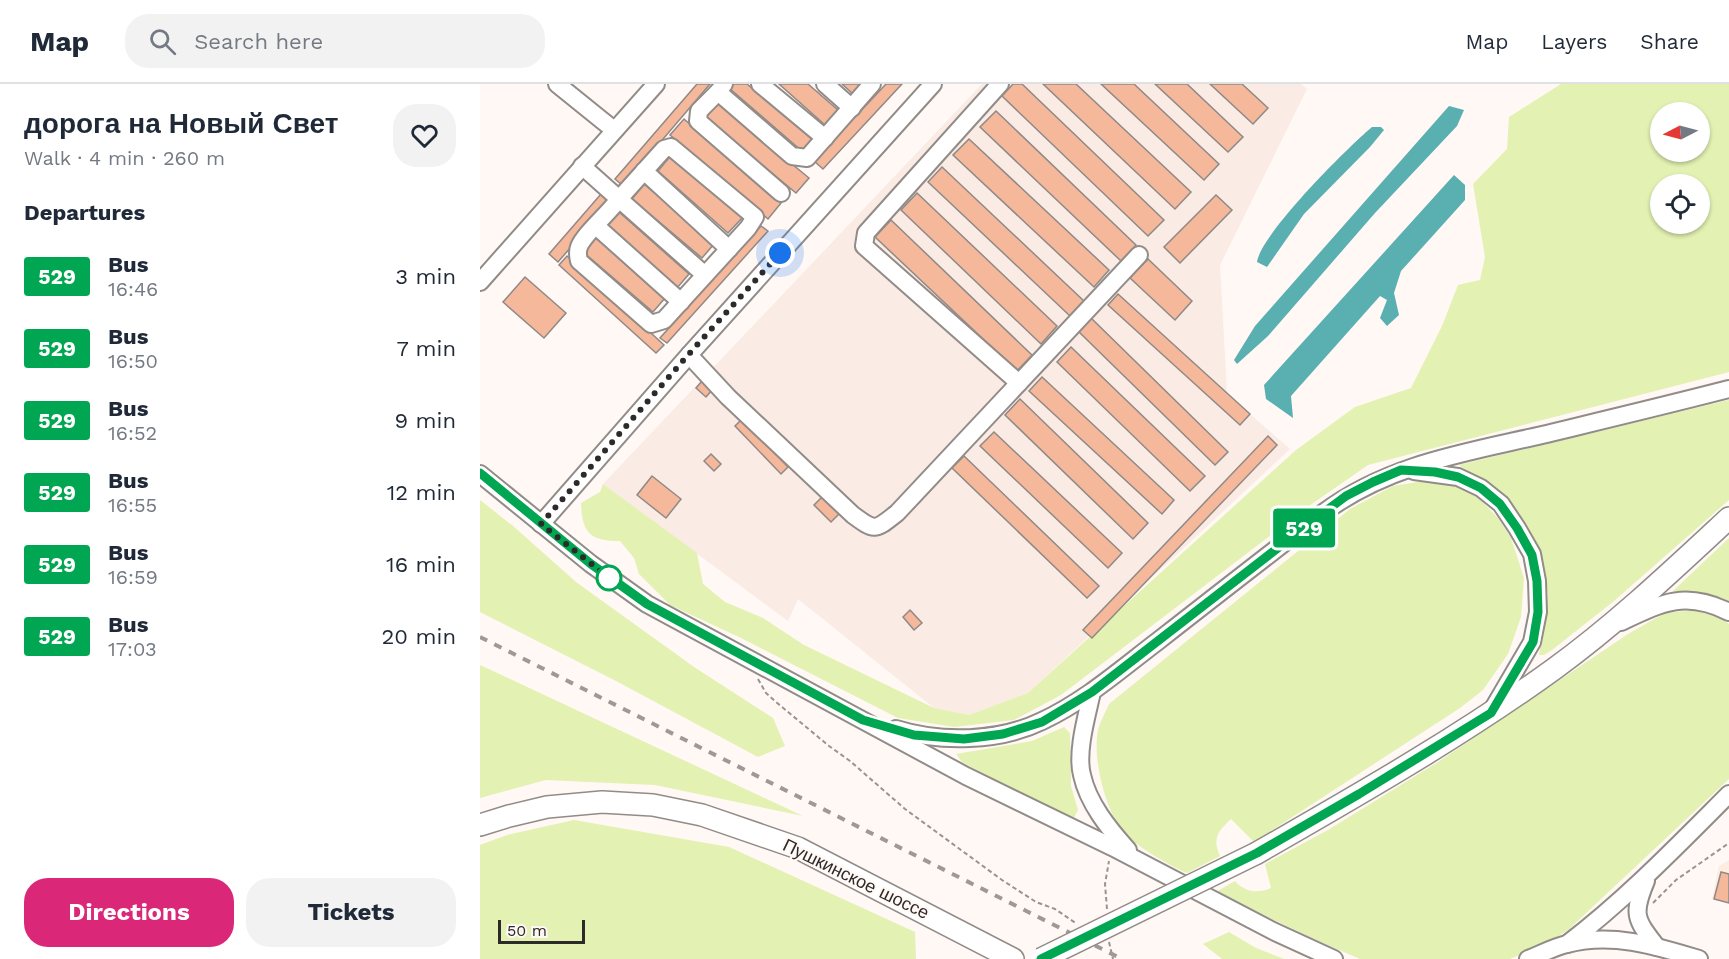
<!DOCTYPE html>
<meta charset="utf-8">
<style>
body{margin:0;font-family:"Work Sans",sans-serif;background:#f2f2f3;color:#1f2937;height:100vh;display:flex;flex-direction:column;font-size:22px;white-space:nowrap}
*{box-sizing:border-box;margin:0}
p{font-size:20px;color:#747a83}
.icon{flex:none;width:33px;height:33px;fill:none;stroke:currentColor;stroke-width:2;stroke-linecap:round;stroke-linejoin:round}
.map{position:relative;flex:1;overflow:hidden}
.details{display:flex;flex-direction:column;background:#fff;width:480px}
.details>*{flex:none}
.badge{padding:0 12px;border-radius:4px;font-size:21px;line-height:39px}
.needle{width:39px;rotate:264deg}
.tools{position:absolute;left:1170px;top:18px;display:grid;gap:12px}
.tools a{display:grid;place-items:center;width:60px;height:60px;border-radius:50%;background:#fff;box-shadow:0 2px 4px #0004;font-size:30px}
.scale{position:absolute;left:18px;bottom:15px;width:87px;box-sizing:border-box;padding-left:6px;border:3px solid #2d2b2a;border-top:0;font-size:16px;line-height:21px;white-space:nowrap;color:#2d2b2a;-webkit-text-stroke:4px #fff8f5;paint-order:stroke}
.you{position:absolute;width:30px;height:30px;margin:-15px;border:4px solid #fff;border-radius:50%;background:#1a73e8;box-shadow:0 0 0 9px #1a73e833}
.map>.badge{position:absolute;translate:-50% -50%;box-shadow:0 0 0 3px #fff}
h2{padding:0 24px;font-size:22px;line-height:54px}
.round{display:grid;place-items:center;flex:none;width:63px;height:63px;border-radius:24px;background:#f2f2f3}
.head{display:flex;align-items:center;justify-content:space-between;height:102px;padding:0 24px}
h1{font-size:28px;font-weight:700;line-height:45px}
.action{display:flex;gap:12px;margin-top:auto;padding:12px 24px}
.action a{flex:1;height:69px;border-radius:24px;background:#db2777;color:#fff;font-size:24px;font-weight:700;line-height:69px;text-align:center}
.action a+a{background:#f2f2f3;color:#1f2937}
ul{padding:0;list-style:none}
li{display:flex;align-items:center;gap:18px;height:72px;padding:0 24px}
li div{flex:1}
li b{display:block;font-size:22px}
li em{font-style:normal}
li .badge{min-width:66px;font-weight:700;text-align:center}
header{display:flex;align-items:center;gap:36px;box-sizing:border-box;height:84px;padding:0 30px;background:#fff;border-bottom:2px solid #e0e1e3}
header strong{font-size:28px}
nav{display:flex;gap:33px;margin-inline-start:auto;font-size:21px}
.search{width:420px;height:54px;background:#f2f2f3;display:flex;align-items:center;gap:15px;box-sizing:border-box;padding:0 21px;border-radius:24px;color:#747a83;font-size:22px}
main{display:flex;flex:1;min-height:0}
.map>svg:first-child{display:block}
</style>
<header>
<strong>Map</strong>
<div class="search"><svg class="icon" aria-label="search" viewBox="0 0 24 24"><circle cx="10" cy="10" r="6"/><path d="M15 15l6 6"/></svg>Search here</div>
<nav><a>Map</a><a>Layers</a><a>Share</a></nav>
</header>
<main>
<section class="details">
<div class="head"><div><h1>дорога на Новый Свет</h1><p>Walk · 4 min · 260 m</p></div><a class="round"><svg class="icon" aria-label="heart" viewBox="0 0 24 24"><path d="M12 20l-8-8c-3-5 5-10 8-4 3-6 11-1 8 4z"/></svg></a></div>
<h2>Departures</h2>
<ul>
<li><span class="badge" style="background:#00a651;color:#fff">529</span><div><b>Bus</b><p>16:46</p></div><em>3 min</em></li>
<li><span class="badge" style="background:#00a651;color:#fff">529</span><div><b>Bus</b><p>16:50</p></div><em>7 min</em></li>
<li><span class="badge" style="background:#00a651;color:#fff">529</span><div><b>Bus</b><p>16:52</p></div><em>9 min</em></li>
<li><span class="badge" style="background:#00a651;color:#fff">529</span><div><b>Bus</b><p>16:55</p></div><em>12 min</em></li>
<li><span class="badge" style="background:#00a651;color:#fff">529</span><div><b>Bus</b><p>16:59</p></div><em>16 min</em></li>
<li><span class="badge" style="background:#00a651;color:#fff">529</span><div><b>Bus</b><p>17:03</p></div><em>20 min</em></li>
</ul>
<div class="action"><a>Directions</a><a>Tickets</a></div>
</section>
<div class="map">
<svg width="1249" height="875" viewBox="0 0 1249 875">
<rect width="100%" height="100%" fill="#fff8f5"/>
<path fill="#fdede0" d="M 1249,776 L 1249,819 L 1232,815 L 1239,782 Z"/>
<path fill="#faebe4" d="M 502,0 L 821,0 L 827,5 L 740,181 L 747,310 L 810,365 L 548,609 L 489,631 L 454,624 L 318,515 L 308,537 L 123,400 Z"/>
<g fill="#e3f1b2" fill-rule="evenodd">
<path d="M 1081,0 L 1249,0 L 1249,288 L 888,381 L 829,422 L 581,611 L 534,636 L 474,643 L 418,634 L 261,554 L 190,521 L 159,490 L 154,474 L 140,457 C 110,457 102,449 101,419 L 120,408 L 123,400 L 217,469 L 223,500 L 245,518 L 283,534 L 324,561 L 454,624 L 489,631 L 548,609 L 816,366 L 875,323 L 931,304 L 962,242 L 978,201 L 1000,196 L 1005,173 L 993,100 L 1027,65 L 1029,33 ZM 1180,28 L 1220,28 L 1220,68 L 1180,68 ZM 1180,100 L 1220,100 L 1220,140 L 1180,140 Z"/>
<path d="M 1249,316 L 1249,416 L 1134,517 L 1072,566 L 1064,571 L 1059,571 L 1068,511 L 1062,472 L 1045,439 L 1024,413 L 979,381 Z"/>
<path d="M 944,397 L 974,401 L 997,412 L 1018,434 L 1031,454 L 1044,494 L 1041,533 L 1028,570 L 1003,606 L 980,624 L 774,758 L 751,735 C 738,747 732,755 740,772 L 707,789 C 692,783 658,763 647,752 C 626,731 612,675 618,646 C 620,638 625,629 629,620 L 870,425 L 913,402 Z"/>
<path d="M 0,416 L 33,442 L 96,498 L 214,583 L 293,634 L 305,662 L 278,673 L 136,597 L 0,528 Z"/>
<path d="M 1249,454 L 1249,518 L 1211,508 L 1193,507 Z"/>
<path d="M 1215,526 L 1242,535 L 1249,540 L 1249,695 L 1088,846 L 1067,859 L 1030,875 L 880,875 L 834,855 L 736,808 L 755,797 C 764,808 778,810 791,804 L 785,780 L 848,746 L 958,678 L 1148,550 L 1185,529 Z"/>
<path d="M 0,581 L 323,732 L 175,701 L 66,696 L 0,714 Z"/>
<path d="M 584,643 L 590,649 L 591,702 L 598,726 L 594,734 L 586,734 L 482,678 L 476,670 L 552,657 Z"/>
<path d="M 94,736 L 249,763 L 435,848 L 436,875 L 0,875 L 0,761 L 27,751 Z"/>
<path d="M 749,848 L 776,864 L 804,875 L 742,875 L 723,860 Z"/>
</g>
<g fill="#5aafb1">
<path d="M 969,22 L 984,26 L 977,42 L 895,129 L 788,252 L 757,280 L 754,276 L 775,242 Z"/>
<path d="M 892,43 L 901,43 L 904,46 L 890,63 L 824,130 L 787,183 L 777,178 C 781,150 867,64 892,43 Z"/>
<path d="M 974,91 L 985,101 L 985,116 L 921,187 L 914,209 L 919,231 L 907,242 L 900,234 L 907,216 L 900,212 L 811,312 L 813,334 L 786,315 L 784,301 Z"/>
</g>
<g fill="#f5b89a" stroke="#8f8987" stroke-width="1.5">
<path d="M 217,0 L 230,0 L 143,102 L 135,95 Z"/>
<path d="M 253,0 L 267,0 L 333,56 L 323,68 L 249,4 Z"/>
<path d="M 299,0 L 328,0 L 358,26 L 345,41 Z"/>
<path d="M 362,0 L 383,0 L 374,11 Z"/>
<path d="M 406,0 L 422,0 L 343,85 L 334,77 Z"/>
<path d="M 533,0 L 542,0 L 684,136 L 668,152 L 522,12 Z"/>
<path d="M 563,0 L 596,0 L 711,108 L 695,125 Z"/>
<path d="M 621,0 L 654,0 L 739,80 L 724,96 Z"/>
<path d="M 675,0 L 707,0 L 763,53 L 748,68 Z"/>
<path d="M 730,0 L 762,0 L 788,24 L 773,40 Z"/>
<path d="M 238,19 L 329,94 L 316,109 L 225,34 Z"/>
<path d="M 516,27 L 656,161 L 641,177 L 500,43 Z"/>
<path d="M 204,35 L 301,119 L 288,135 L 190,51 Z"/>
<path d="M 489,55 L 629,186 L 614,203 L 473,71 Z"/>
<path d="M 192,70 L 263,133 L 248,149 L 178,87 Z"/>
<path d="M 462,83 L 604,217 L 590,232 L 448,98 Z"/>
<path d="M 164,100 L 234,160 L 222,174 L 152,115 Z"/>
<path d="M 437,109 L 577,242 L 561,260 L 421,126 Z"/>
<path d="M 121,110 L 130,118 L 78,178 L 69,170 Z"/>
<path d="M 736,111 L 752,126 L 700,179 L 684,163 Z"/>
<path d="M 139,128 L 209,190 L 197,204 L 127,142 Z"/>
<path d="M 411,136 L 552,271 L 537,287 L 395,153 Z"/>
<path d="M 281,142 L 288,147 L 187,259 L 180,254 Z"/>
<path d="M 115,153 L 185,214 L 173,228 L 103,168 Z"/>
<path d="M 87,172 L 184,261 L 176,269 L 79,181 Z"/>
<path d="M 668,175 L 712,217 L 695,236 L 650,194 Z"/>
<path d="M 45,193 L 86,229 L 64,254 L 23,218 Z"/>
<path d="M 638,210 L 770,330 L 760,341 L 628,221 Z"/>
<path d="M 611,234 L 748,368 L 735,381 L 598,247 Z"/>
<path d="M 591,263 L 725,392 L 710,407 L 577,278 Z"/>
<path d="M 562,293 L 694,416 L 682,430 L 549,307 Z"/>
<path d="M 222,297 L 232,306 L 226,313 L 216,304 Z"/>
<path d="M 540,315 L 668,439 L 653,455 L 525,331 Z"/>
<path d="M 262,335 L 308,383 L 301,390 L 255,342 Z"/>
<path d="M 514,348 L 642,469 L 628,484 L 500,362 Z"/>
<path d="M 788,352 L 797,361 L 612,554 L 603,546 Z"/>
<path d="M 231,370 L 241,380 L 234,387 L 224,377 Z"/>
<path d="M 484,372 L 619,502 L 607,514 L 472,384 Z"/>
<path d="M 172,392 L 201,415 L 186,434 L 157,411 Z"/>
<path d="M 344,411 L 361,428 L 351,438 L 334,421 Z"/>
<path d="M 430,526 L 442,539 L 434,546 L 423,533 Z"/>
<path d="M 1241,788 L 1249,790 L 1249,819 L 1234,815 Z"/>
</g>
<g fill="none" stroke-linecap="round" stroke-linejoin="round">
<defs>
<g id="minor">
<path d="M 77,0 L 134,46"/>
<path d="M 244,0 L 238,8 L 312,72 L 327,74 L 392,0"/>
<path d="M 280,0 L 345,54"/>
<path d="M 345,0 L 372,24"/>
<path d="M 520,0 L 386,149 L 384,162 L 539,299"/>
<path d="M 238,8 L 219,27 L 218,37 L 301,109"/>
<path d="M 102,82 L 139,115 C 130,128 103,151 99,163 C 97,168 98,172 99,177 L 171,240 L 184,236 L 268,144 L 275,133 L 191,63 L 184,65 L 139,115 L 225,191"/>
<path d="M 164,87 L 249,165"/>
<path d="M 116,142 L 201,218"/>
<path d="M 0,198 L 176,0"/>
<path d="M 209,271 L 248,313 L 373,431 C 396,448 395,446 417,429 L 659,171"/>
<path d="M 934,387 L 978,393 L 1001,404 L 1021,420 L 1037,444 L 1052,470 L 1057,497 L 1058,528 L 1052,558 L 1011,628"/>
<path d="M 0,390 L 111,480 L 167,520 L 486,692 L 632,763 L 793,847 L 854,875"/>
<path d="M 61,440 L 209,271 L 453,0"/>
<path d="M 1141,538 C 1181,519 1205,506 1249,528"/>
<path d="M 612,608 C 607,631 596,668 602,691 C 608,719 629,745 648,766"/>
<path d="M 416,645 C 461,659 519,658 562,637 C 605,617 641,585 678,557 C 733,514 788,471 843,429 C 909,380 984,369 1062,351 C 1124,336 1187,321 1249,305"/>
<path d="M 1166,797 C 1152,830 1155,835 1177,863"/>
<path d="M 1087,860 C 1146,815 1197,762 1249,710"/>
<path d="M 1048,875 C 1061,870 1074,863 1087,860 C 1132,848 1176,862 1219,875"/>
</g>
<g id="major">
<path d="M 0,741 L 29,732 L 67,723 L 122,718 L 173,721 L 222,731 L 318,764 L 533,875"/>
<path d="M 777,769 C 878,711 980,653 1074,585 C 1136,540 1193,486 1249,434"/>
</g>
</defs>
<use href="#minor" stroke="#928c89" stroke-width="20"/>
<use href="#major" stroke="#928c89" stroke-width="24"/>
<g stroke="#999492" stroke-width="2" stroke-dasharray="4.5 3" stroke-linecap="butt">
<path d="M 278,595 L 286,609 L 296,618 L 349,662 L 370,677 L 425,725 L 522,796 L 556,818 L 575,825 L 597,840"/>
<path d="M 1173,819 L 1196,796 L 1249,759"/>
<path d="M 627,825 L 625,800 L 629,777"/>
<path d="M 629,858 L 633,875"/>
</g>
<use href="#minor" stroke="#fff" stroke-width="16"/>
<use href="#major" stroke="#fff" stroke-width="21"/>
<path stroke="#9e9997" stroke-width="4" stroke-dasharray="8 8" stroke-linecap="butt" d="M 0,553 L 642,875"/>
<defs>
<path id="major-bridge" d="M 561,875 L 777,769"/>
</defs>
<use href="#major-bridge" stroke="#928c89" stroke-width="24" stroke-linecap="butt"/>
<use href="#major-bridge" stroke="#fff" stroke-width="21"/>
</g>
<g fill="none" stroke-linecap="round" stroke-linejoin="round">
<defs>
<path id="line" d="M 0,389 L 111,480 L 167,520 L 383,636 L 434,651 L 484,655 L 523,650 L 562,638 L 612,608 L 843,429 L 866,412 L 893,398 L 921,386 L 955,388 L 978,393 L 1001,404 L 1020,420 L 1037,444 L 1052,471 L 1057,497 L 1058,528 L 1053,558 L 1011,629 L 879,710 L 777,769 L 561,875"/>
</defs>
<use href="#line" stroke="#fff" stroke-width="14"/>
<use href="#line" stroke="#00a651" stroke-width="9"/>
<path stroke="#2d2b2a" stroke-width="6" stroke-dasharray="0 10.8" d="M 129,494 L 133,497 L 61,440 L 208,271 L 300,169"/>
</g>
<circle fill="#fff" stroke="#00a651" stroke-width="3" cx="129" cy="494" r="12"/>
<g text-anchor="middle" stroke-width="4.5" stroke-linejoin="round" paint-order="stroke">
<g font-size="18" fill="#2d2b2a" stroke="#fff8f5">
<text transform="translate(376 795) rotate(26)" y="6">Пушкинское шоссе</text>
</g>
</g>
</svg>
<div class="tools">
<a><svg class="needle" viewBox="-14 -14 28 28"><path d="M0-13l5 13h-10z" fill="#e53935"/><path d="M0 13l5-13h-10z" fill="#747a83"/></svg></a>
<a><svg class="icon" aria-label="locate" viewBox="0 0 24 24"><circle cx="12" cy="12" r="6"/><path d="M12 2v4M12 18v4M2 12h4M18 12h4"/></svg></a>
</div>
<div class="scale">50 m</div>
<div class="you" style="left:300px;top:169px"></div>
<b class="badge" style="left:824px;top:444px;background:#00a651;color:#fff">529</b>
</div>
</main>
